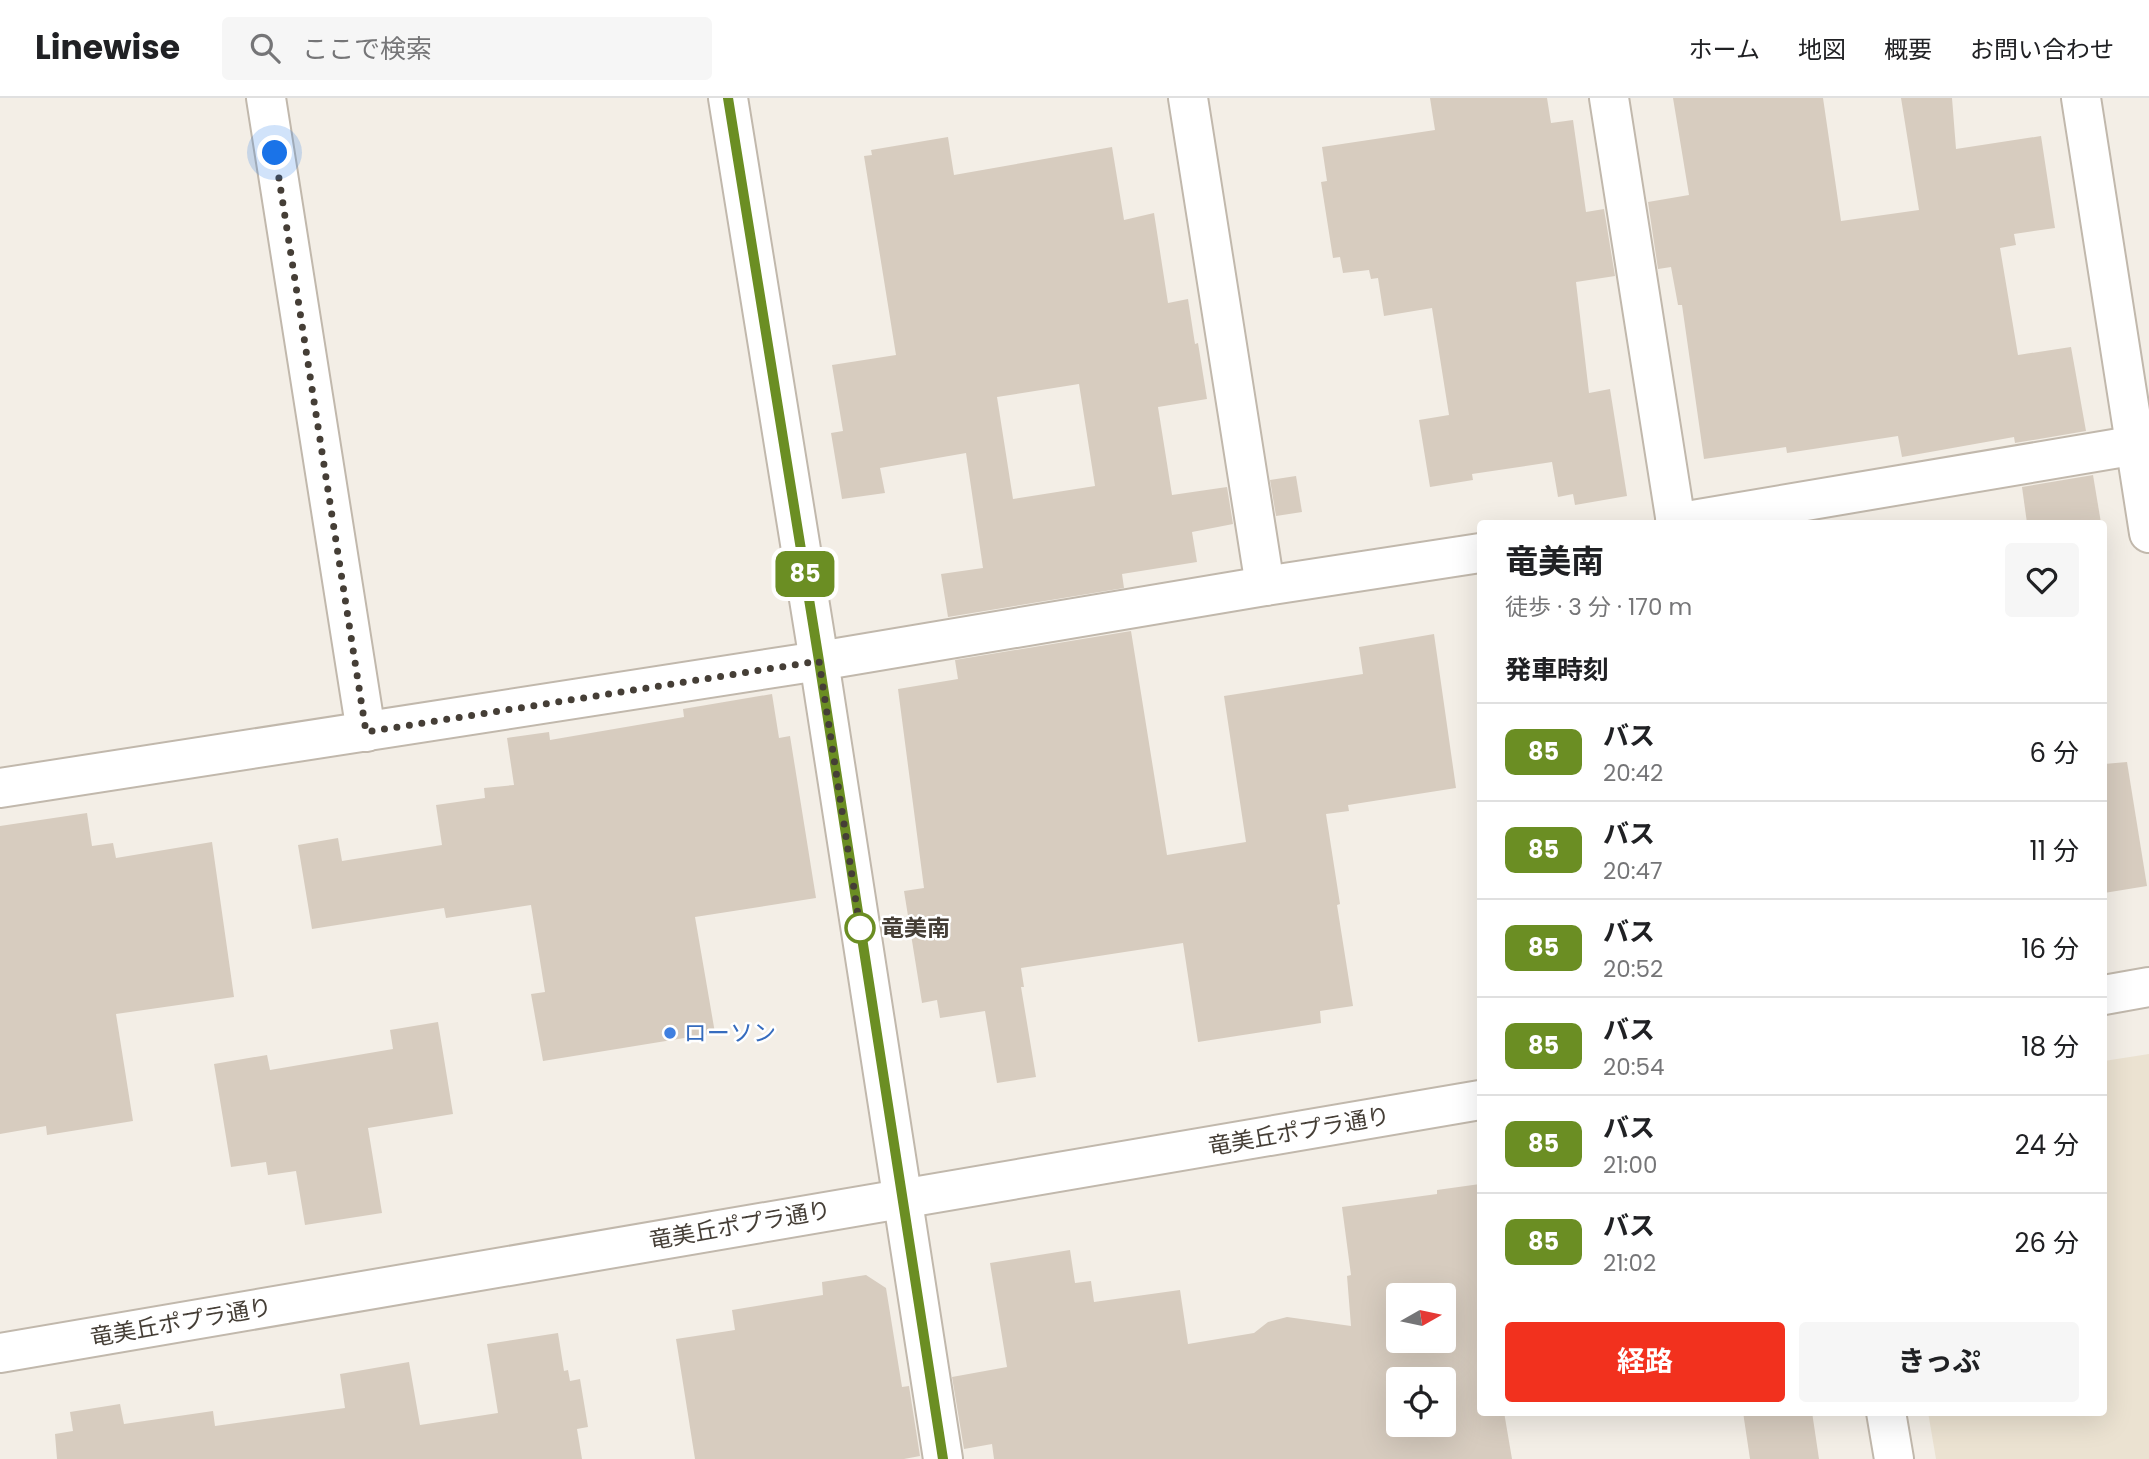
<!DOCTYPE html>
<html lang="ja">
<meta charset="utf-8">
<style>
body{margin:0;font-family:Poppins,"Noto Sans JP",sans-serif;background:#f6f6f6;color:#202124;height:100vh;display:flex;flex-direction:column;font-size:26px;white-space:nowrap}
*{box-sizing:border-box;margin:0}
p{font-size:23px;color:#757577}
.icon{flex:none;width:38px;height:38px;fill:none;stroke:currentColor;stroke-width:2;stroke-linecap:round;stroke-linejoin:round}
.map{position:relative;flex:1;overflow:hidden}
.details{position:absolute;left:1477px;top:422px;width:630px;height:896px;display:flex;flex-direction:column;background:#fff;border-radius:7px;box-shadow:0 7px 28px #0002}
.details>*{flex:none}
.badge{padding:0 14px;border-radius:10px;font-size:24px;line-height:46px}
.needle{width:46px;rotate:81deg}
.controls{position:absolute;left:1386px;top:1185px;display:grid;gap:14px}
.controls a{display:grid;place-items:center;width:70px;height:70px;border-radius:7px;background:#fff;box-shadow:0 7px 28px #0002;font-size:35px}
.you{position:absolute;width:35px;height:35px;margin:-18px;border:5px solid #fff;border-radius:50%;background:#1a73e8;box-shadow:0 0 0 10px #1a73e833}
.map>.badge{position:absolute;translate:-50% -50%;box-shadow:0 0 0 4px #fff}
h2{padding:0 28px;font-size:26px;line-height:63px}
.round{display:grid;place-items:center;flex:none;width:74px;height:74px;border-radius:7px;background:#f6f6f6}
.overview{display:flex;align-items:center;justify-content:space-between;height:119px;padding:0 28px}
h1{font-size:33px;font-weight:700;line-height:52px}
.cta{display:flex;gap:14px;margin-top:auto;padding:14px 28px}
.cta a{flex:1;height:80px;border-radius:7px;background:#f2311e;color:#fff;font-size:28px;font-weight:700;line-height:80px;text-align:center}
.cta a+a{background:#f6f6f6;color:#202124}
ul{padding:0;list-style:none}
li{display:flex;align-items:center;gap:21px;height:98px;padding:0 28px;border-top:2px solid #e0e0e0}
li div{flex:1}
li b{display:block;font-size:26px}
li em{font-style:normal}
li .badge{min-width:77px;font-weight:700;text-align:center}
header{display:flex;align-items:center;gap:42px;box-sizing:border-box;height:98px;padding:0 35px;background:#fff;border-bottom:2px solid #e0e0e0}
header strong{font-size:33px}
nav{display:flex;gap:38px;margin-inline-start:auto;font-size:24px}
.search{width:490px;height:63px;background:#f6f6f6;display:flex;align-items:center;gap:18px;box-sizing:border-box;padding:0 24px;border-radius:7px;color:#757577;font-size:26px}
.map>svg:first-child{display:block}
</style>
<header>
<strong>Linewise</strong>
<div class="search"><svg class="icon" aria-label="search" viewBox="0 0 24 24"><circle cx="10" cy="10" r="6"/><path d="M15 15l6 6"/></svg>ここで検索</div>
<nav><a>ホーム</a><a>地図</a><a>概要</a><a>お問い合わせ</a></nav>
</header>
<div class="map">
<svg width="2149" height="1361" viewBox="0 0 2149 1361">
<rect width="100%" height="100%" fill="#f3eee6"/>
<path fill="#ebe2d1" d="M 2149,956 L 2149,1361 L 1936,1361 L 1928,1314 L 2104,1314 L 2104,963 Z"/>
<g fill="#d7ccbf" fill-rule="evenodd">
<path d="M 1430,0 L 1547,0 L 1551,25 L 1573,22 L 1586,114 L 1604,111 L 1615,178 L 1576,184 L 1589,295 L 1610,291 L 1627,398 L 1575,407 L 1573,396 L 1558,399 L 1552,364 L 1472,376 L 1473,382 L 1430,389 L 1419,322 L 1449,317 L 1432,210 L 1384,218 L 1378,180 L 1371,181 L 1369,172 L 1343,175 L 1340,159 L 1333,160 L 1321,84 L 1327,83 L 1322,49 L 1435,32 Z"/>
<path d="M 1673,0 L 1823,0 L 1841,123 L 1919,112 L 1901,0 L 1952,0 L 1956,51 L 2041,38 L 2055,130 L 2014,136 L 2016,147 L 2000,150 L 2018,257 L 2071,249 L 2086,333 L 2015,345 L 2014,339 L 1902,359 L 1898,338 L 1787,355 L 1786,349 L 1704,361 L 1682,207 L 1678,207 L 1671,169 L 1658,171 L 1648,104 L 1689,97 Z"/>
<path d="M 948,39 L 954,77 L 1112,49 L 1124,122 L 1154,115 L 1168,205 L 1188,201 L 1195,246 L 1198,245 L 1207,301 L 1158,309 L 1172,397 L 1227,389 L 1233,426 L 1192,434 L 1197,464 L 1122,476 L 1124,490 L 948,519 L 941,476 L 983,470 L 966,355 L 880,370 L 885,395 L 842,401 L 831,335 L 843,333 L 832,267 L 896,257 L 864,58 L 872,57 L 871,52 ZM 1079,286 L 1095,388 L 1013,401 L 997,299 Z"/>
<path d="M 2093,377 L 2101,425 L 2027,425 L 2022,389 Z"/>
<path d="M 1296,378 L 1302,414 L 1276,418 L 1270,382 Z"/>
<path d="M 1131,533 L 1167,757 L 1246,744 L 1224,598 L 1363,576 L 1359,549 L 1434,536 L 1456,690 L 1348,707 L 1349,713 L 1326,716 L 1340,806 L 1337,807 L 1353,908 L 1320,913 L 1321,925 L 1198,944 L 1183,845 L 1021,870 L 1024,889 L 1021,889 L 1036,979 L 997,985 L 985,913 L 940,920 L 937,902 L 922,905 L 904,793 L 924,790 L 898,591 L 958,581 L 955,562 Z"/>
<path d="M 772,596 L 779,640 L 790,638 L 816,800 L 695,819 L 715,935 L 543,963 L 531,896 L 545,894 L 531,807 L 446,820 L 444,810 L 312,831 L 298,747 L 338,740 L 342,763 L 442,747 L 436,707 L 485,700 L 484,690 L 514,687 L 507,640 L 549,634 L 550,642 L 684,619 L 683,611 Z"/>
<path d="M 2127,664 L 2147,788 L 2104,795 L 2104,666 Z"/>
<path d="M 87,715 L 92,748 L 113,745 L 116,760 L 212,744 L 234,899 L 116,916 L 133,1023 L 47,1037 L 46,1028 L 0,1036 L 0,728 Z"/>
<path d="M 438,924 L 453,1016 L 368,1030 L 382,1115 L 305,1127 L 296,1073 L 268,1077 L 266,1064 L 231,1069 L 214,966 L 267,957 L 270,972 L 393,951 L 390,932 Z"/>
<path d="M 1480,1086 L 1480,1314 L 1504,1314 L 1512,1361 L 994,1361 L 992,1346 L 964,1351 L 952,1279 L 1007,1269 L 990,1165 L 1070,1152 L 1075,1185 L 1091,1183 L 1094,1204 L 1180,1192 L 1188,1246 L 1254,1235 L 1268,1224 L 1287,1219 L 1351,1228 L 1347,1178 L 1351,1177 L 1342,1109 L 1437,1096 L 1437,1092 ZM 1398,1197 L 1444,1197 L 1444,1242 L 1398,1242 ZM 1398,1281 L 1444,1281 L 1444,1326 L 1398,1326 Z"/>
<path d="M 866,1177 L 886,1190 L 902,1289 L 909,1288 L 920,1358 L 904,1361 L 695,1361 L 676,1241 L 735,1232 L 732,1212 L 823,1197 L 822,1184 Z"/>
<path d="M 558,1235 L 564,1273 L 568,1272 L 570,1283 L 580,1281 L 588,1329 L 577,1331 L 582,1361 L 57,1361 L 55,1336 L 73,1333 L 70,1314 L 120,1306 L 124,1326 L 213,1313 L 215,1328 L 345,1310 L 340,1276 L 409,1264 L 420,1327 L 498,1315 L 487,1246 Z"/>
<path d="M 1743,1314 L 1812,1314 L 1819,1361 L 1750,1361 Z"/>
</g>
<g fill="none" stroke-linecap="round" stroke-linejoin="round">
<defs>
<g id="minor">
<path d="M 266,0 L 366,634"/>
<path d="M 1188,0 L 1265,488"/>
<path d="M 1609,0 L 1676,425"/>
<path d="M 2081,0 L 2149,435"/>
<path d="M 1675,425 L 2149,345"/>
<path d="M 0,690 L 819,563 L 1265,488 L 1480,455"/>
<path d="M 1886,1314 L 1894,1361"/>
</g>
<g id="tertiary">
<path d="M 728,0 L 819,563 L 943,1361"/>
<path d="M 2104,897 L 2149,889"/>
<path d="M 0,1255 L 1480,1002"/>
</g>
</defs>
<use href="#minor" stroke="#c1b8ac" stroke-width="42"/>
<use href="#tertiary" stroke="#c1b8ac" stroke-width="42"/>
<use href="#minor" stroke="#fff" stroke-width="38"/>
<use href="#tertiary" stroke="#fff" stroke-width="38"/>
</g>
<g fill="none" stroke-linecap="round" stroke-linejoin="round">
<defs>
<path id="line" d="M 728,0 L 819,563 L 943,1361"/>
</defs>
<use href="#line" stroke="#fff" stroke-width="16"/>
<use href="#line" stroke="#6b8e23" stroke-width="10"/>
<path stroke="#453e36" stroke-width="7" stroke-dasharray="0 12.6" d="M 275,55 L 366,634 L 819,563 L 860,830"/>
</g>
<circle fill="#fff" stroke="#6b8e23" stroke-width="3.5" cx="860" cy="830" r="14"/>
<circle fill="#3f7fe0" stroke="#fff" stroke-width="2.5" cx="670" cy="935" r="7"/>
<g text-anchor="middle" stroke-width="5" stroke-linejoin="round" paint-order="stroke">
<g font-size="23" font-weight="bold" fill="#453e36" stroke="#fff" text-anchor="start">
<text x="881" y="838">竜美南</text>
</g>
<g font-size="23" fill="#366cbe" stroke="#fff" text-anchor="start">
<text x="684" y="943">ローソン</text>
</g>
<g font-size="23" fill="#453e36" stroke="#fff">
<text transform="translate(1299 1033) rotate(-10)" y="8">竜美丘ポプラ通り</text>
<text transform="translate(740 1127) rotate(-10)" y="8">竜美丘ポプラ通り</text>
<text transform="translate(181 1224) rotate(-10)" y="8">竜美丘ポプラ通り</text>
</g>
</g>
</svg>
<div class="controls">
<a><svg class="needle" viewBox="-14 -14 28 28"><path d="M0-13l5 13h-10z" fill="#e53935"/><path d="M0 13l5-13h-10z" fill="#757577"/></svg></a>
<a><svg class="icon" aria-label="locate" viewBox="0 0 24 24"><circle cx="12" cy="12" r="6"/><path d="M12 2v4M12 18v4M2 12h4M18 12h4"/></svg></a>
</div>
<div class="you" style="left:275px;top:55px"></div>
<b class="badge" style="left:805px;top:476px;background:#6b8e23;color:#fff">85</b>
<section class="details">
<div class="overview"><div><h1>竜美南</h1><p>徒歩 · 3 分 · 170 m</p></div><a class="round"><svg class="icon" aria-label="heart" viewBox="0 0 24 24"><path d="M12 20l-8-8c-3-5 5-10 8-4 3-6 11-1 8 4z"/></svg></a></div>
<h2>発車時刻</h2>
<ul>
<li><span class="badge" style="background:#6b8e23;color:#fff">85</span><div><b>バス</b><p>20:42</p></div><em>6 分</em></li>
<li><span class="badge" style="background:#6b8e23;color:#fff">85</span><div><b>バス</b><p>20:47</p></div><em>11 分</em></li>
<li><span class="badge" style="background:#6b8e23;color:#fff">85</span><div><b>バス</b><p>20:52</p></div><em>16 分</em></li>
<li><span class="badge" style="background:#6b8e23;color:#fff">85</span><div><b>バス</b><p>20:54</p></div><em>18 分</em></li>
<li><span class="badge" style="background:#6b8e23;color:#fff">85</span><div><b>バス</b><p>21:00</p></div><em>24 分</em></li>
<li><span class="badge" style="background:#6b8e23;color:#fff">85</span><div><b>バス</b><p>21:02</p></div><em>26 分</em></li>
</ul>
<div class="cta"><a>経路</a><a>きっぷ</a></div>
</section>
</div>
